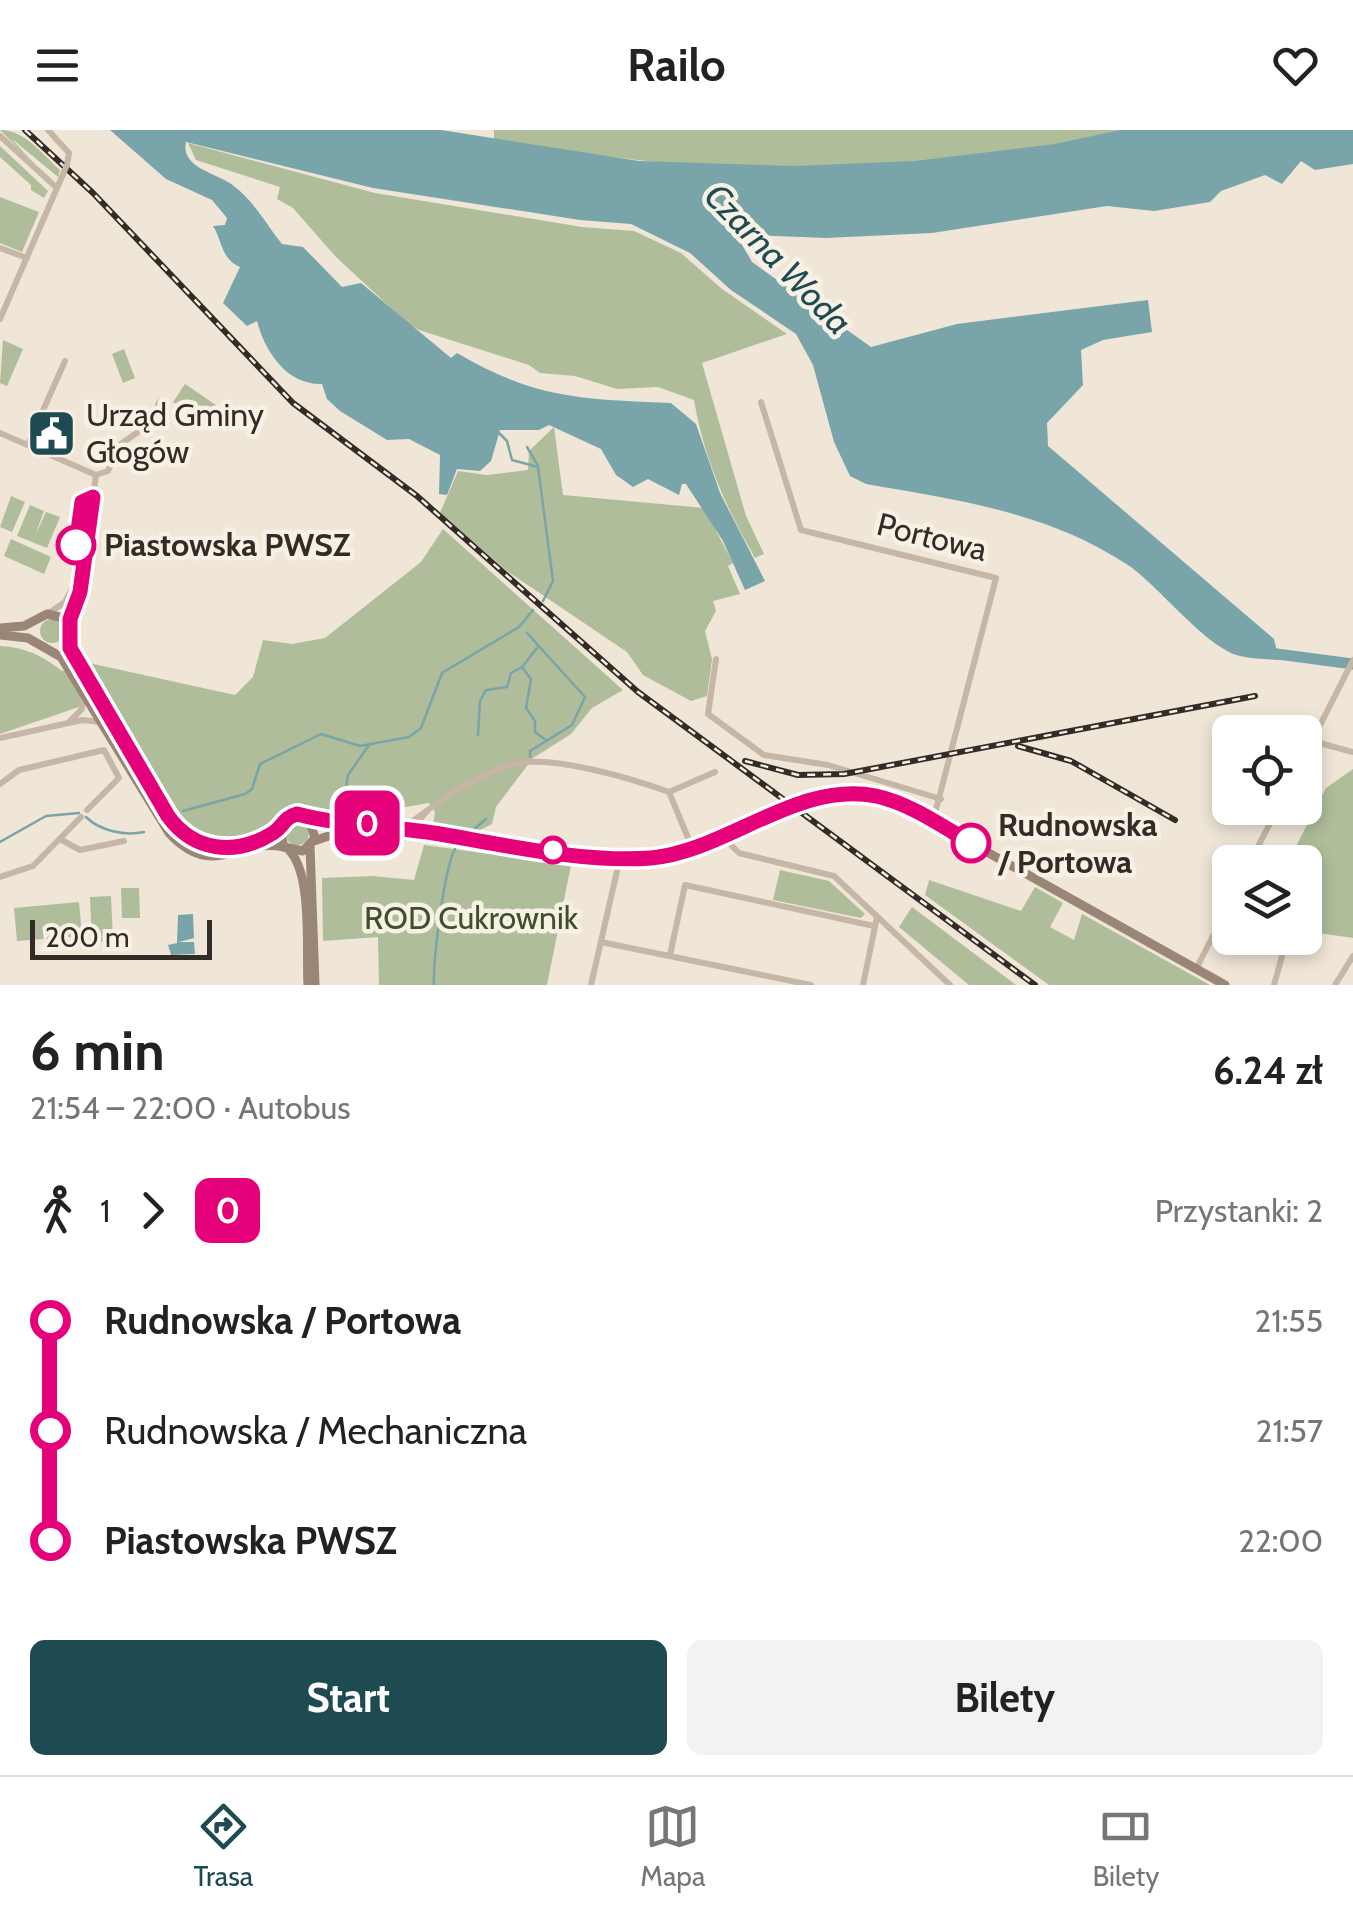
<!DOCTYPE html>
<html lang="pl">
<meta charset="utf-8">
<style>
body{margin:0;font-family:Cabin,sans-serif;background:#f2f2f2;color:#222;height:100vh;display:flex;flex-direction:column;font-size:38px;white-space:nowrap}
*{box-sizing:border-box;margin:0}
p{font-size:32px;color:#767676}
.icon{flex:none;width:55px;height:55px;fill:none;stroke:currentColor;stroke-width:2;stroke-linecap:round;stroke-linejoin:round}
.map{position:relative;height:855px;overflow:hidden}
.side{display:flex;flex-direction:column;background:#fff;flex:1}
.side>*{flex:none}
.badge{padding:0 20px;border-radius:15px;font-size:35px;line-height:65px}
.buttons{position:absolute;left:1212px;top:585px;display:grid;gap:20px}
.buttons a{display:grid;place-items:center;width:110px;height:110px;border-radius:15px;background:#fff;box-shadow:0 5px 15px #0003;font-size:50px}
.scale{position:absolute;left:30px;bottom:25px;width:182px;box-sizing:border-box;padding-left:10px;border:5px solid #322b26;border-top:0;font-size:28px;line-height:35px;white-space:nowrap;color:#322b26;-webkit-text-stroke:8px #f7f0e4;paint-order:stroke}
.map>.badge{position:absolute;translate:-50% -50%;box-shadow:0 0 0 5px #fff}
.legs{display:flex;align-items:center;gap:15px;height:110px;padding:0 30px;font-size:32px}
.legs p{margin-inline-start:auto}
.overview{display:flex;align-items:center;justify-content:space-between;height:170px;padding:0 30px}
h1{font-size:55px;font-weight:800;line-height:75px}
.primary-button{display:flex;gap:20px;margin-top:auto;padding:20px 30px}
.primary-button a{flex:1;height:115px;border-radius:15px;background:#1e4a51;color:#fff;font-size:40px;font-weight:800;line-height:115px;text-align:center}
.primary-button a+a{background:#f2f2f2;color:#222}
ul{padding:0 30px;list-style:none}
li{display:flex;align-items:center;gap:35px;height:110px;font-size:38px}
li i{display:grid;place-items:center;width:15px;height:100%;margin:0 12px;background:currentColor}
li i::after{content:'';width:25px;height:25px;margin:-12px;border:8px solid;border-radius:50%;background:#fff}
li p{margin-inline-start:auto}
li:first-child i{background:linear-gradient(#0000 50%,currentColor 0)}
li:last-child i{background:linear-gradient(currentColor 50%,#0000 0)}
header{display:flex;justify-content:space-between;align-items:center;height:130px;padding:0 30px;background:#fff;font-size:45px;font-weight:800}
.menu{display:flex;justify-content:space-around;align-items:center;height:140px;border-top:2px solid #e0e0e0;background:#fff;font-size:28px;color:#767676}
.menu a{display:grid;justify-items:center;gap:5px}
.menu .on{color:#1e4a51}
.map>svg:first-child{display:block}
</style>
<header><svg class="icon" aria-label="menu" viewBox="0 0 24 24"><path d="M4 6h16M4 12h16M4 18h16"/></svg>Railo<svg class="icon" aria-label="heart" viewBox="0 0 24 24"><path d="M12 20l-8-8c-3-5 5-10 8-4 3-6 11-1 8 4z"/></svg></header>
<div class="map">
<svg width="1353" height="855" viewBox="0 0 1353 855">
<rect width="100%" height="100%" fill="#efe6d8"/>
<g fill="#afbd9a">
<path d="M 0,0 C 25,0 42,24 60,40 L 58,47 L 11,8 L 36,36 Z"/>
<path d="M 494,0 L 1120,0 C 980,38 783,46 637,30 C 590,25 542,16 494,9 Z"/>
<path d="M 188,13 L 375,63 L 582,97 L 634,101 L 681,123 L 722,159 L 787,204 L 702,233 L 746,386 L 764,424 L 755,428 C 725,375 704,329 694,270 L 658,257 L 617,259 L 575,246 L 540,243 L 529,235 L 419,200 L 406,192 L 336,127 L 293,78 L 277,69 L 280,57 L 196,30 Z"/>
<path d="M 0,16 L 48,61 L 44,68 L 31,60 L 31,55 L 0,27 Z"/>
<path d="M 0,67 L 39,82 L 22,122 L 0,113 Z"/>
<path d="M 3,210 L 23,219 L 7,256 L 0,253 Z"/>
<path d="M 124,219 L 135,248 L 123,253 L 112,224 Z"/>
<path d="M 185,254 L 216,275 L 204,293 L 173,272 Z"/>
<path d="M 554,297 L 563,365 L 704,378 L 733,433 L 728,436 L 740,464 L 713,471 L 716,481 L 705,501 L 712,529 L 707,566 L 691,571 L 643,545 L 627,522 L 507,441 L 440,383 L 458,341 L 487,345 L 528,340 L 529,321 Z"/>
<path d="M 11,366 L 25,372 L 12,402 L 0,397 Z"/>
<path d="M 30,375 L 44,381 L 35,406 L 46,382 L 60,387 L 47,418 L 17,406 Z"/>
<path d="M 443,399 L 623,560 L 592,578 L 571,604 L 533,628 L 496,677 L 492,694 L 476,702 L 433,694 L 435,682 L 429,673 L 354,686 L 318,683 L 293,675 C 280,679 279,686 268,694 C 244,712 208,709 186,693 L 108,567 L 0,604 L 0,516 C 25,517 43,526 62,541 L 89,533 L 235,565 L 253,547 L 263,510 L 292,514 L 325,508 L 421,432 Z"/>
<path d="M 11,409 L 51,427 L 44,444 L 4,426 Z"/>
<circle cx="52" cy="501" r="12"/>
<path d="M 1353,639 L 1353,808 L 1305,801 L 1305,732 L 1288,732 L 1326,658 Z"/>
<circle cx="297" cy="703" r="12"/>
<path d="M 424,715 L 571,735 L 547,855 L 379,855 L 378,807 L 323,811 L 322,748 L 373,746 L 414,750 Z"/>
<path d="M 780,740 L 829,751 L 865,784 L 861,788 L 773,770 Z"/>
<path d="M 929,750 L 1021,781 L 1035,757 L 1063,773 L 1050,797 L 1074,810 L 1082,784 L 1210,855 L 1049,855 L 925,765 Z"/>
<path d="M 121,758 L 139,758 L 140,788 L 122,788 Z"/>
<path d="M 111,766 L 113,811 L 92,812 L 90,767 Z"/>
<path d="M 79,772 L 82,806 L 17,811 L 14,778 Z"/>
<path d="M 912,777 L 1016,855 L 969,855 L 899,797 Z"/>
</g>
<g fill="#79a5aa">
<path d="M 110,0 L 441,0 L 639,31 L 795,36 L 915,31 L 1055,14 L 1120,0 L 1353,0 L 1353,34 L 1315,40 L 1301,31 L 1282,54 L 1265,45 L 1221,61 L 1210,72 L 1154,81 L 1107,76 L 932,103 L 826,108 L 749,105 L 741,113 L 752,132 L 871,217 L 957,194 L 1148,170 L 1152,202 L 1103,210 L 1081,220 L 1083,255 L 1047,293 L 1048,316 L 1274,509 L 1279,530 C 1267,529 1252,529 1240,526 C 1206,518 1158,455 1128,435 C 1048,382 958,370 866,354 L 850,346 L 834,312 L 813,235 L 796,204 L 731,160 L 690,123 L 631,94 L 580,90 L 373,58 L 186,12 C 180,39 219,43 235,57 C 254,71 267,96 282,114 L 303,117 L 342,157 L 361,153 L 451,228 L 457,223 C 536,269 580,269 671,273 L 696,294 L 720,363 L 765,451 L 745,460 L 723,411 L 686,354 L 682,354 L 679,365 L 648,349 L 633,357 L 616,345 L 601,319 L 549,295 L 539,300 L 500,300 L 491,331 L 480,341 L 457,339 L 447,365 L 439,364 L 440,325 L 409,309 L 387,310 L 340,281 L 327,269 L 322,254 C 287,255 265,222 257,191 L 247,196 L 223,173 L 240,137 C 221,129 222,110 213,96 L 225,95 L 227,88 L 212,70 L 166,49 Z"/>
<path d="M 193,784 L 194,808 L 179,812 L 194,812 L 195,824 L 171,825 L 168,815 L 177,813 L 178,785 Z"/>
</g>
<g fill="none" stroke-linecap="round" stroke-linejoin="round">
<g stroke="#79a5aa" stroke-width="2.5">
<path d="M 499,303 L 507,311 L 512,330 L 538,337 L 553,451 L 543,471"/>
<path d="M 527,317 L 538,336"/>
<path d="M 527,503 L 585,567 L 572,595 L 530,621 L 530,627"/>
<path d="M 537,518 L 522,537 L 531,549 L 526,578 L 535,591 L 535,602 L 547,611"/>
<path d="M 478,605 L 480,571 L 486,560 L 507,557 L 511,543 L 522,537"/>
<path d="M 343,676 L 348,645 L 369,615"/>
<path d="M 183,681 L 245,664 L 252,659 L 260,634 L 321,604 L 360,616 L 409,607 L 421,598 L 442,543 L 519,497 L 533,480"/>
<path d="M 86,687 C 100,701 125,706 144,702"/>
<path d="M 473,700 L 486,689"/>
<path d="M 0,712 L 46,686 L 79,683"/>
<path d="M 434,855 C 433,830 444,739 455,719"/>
</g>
<path stroke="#79a5aa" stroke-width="11" d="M 1263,522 L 1353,534"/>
<g stroke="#c6b6a5" stroke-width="6">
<path d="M 48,0 L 69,23 L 67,35"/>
<path d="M 0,6 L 57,58"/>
<path d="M 0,118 L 27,128"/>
<path d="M 0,189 L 64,42"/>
<path d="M 761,272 L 801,400 L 996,448 L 933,691"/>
<path d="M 0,303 L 96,345"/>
<path d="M 28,314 L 65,231"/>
<path d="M 96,345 L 108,341 L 121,314 L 148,295 L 160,271"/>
<path d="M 49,483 L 65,472 L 78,448"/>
<path d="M 69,497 L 80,461 L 96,345"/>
<path d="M 716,529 L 708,584 L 764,625 L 828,635 L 941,669"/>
<path d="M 70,591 L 82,579 L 82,565"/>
<path d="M 0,608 L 82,590 L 101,592"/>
<path d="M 1312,611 L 1353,622"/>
<path d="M 1305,625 L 1353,530"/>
<path d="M 0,654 L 19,640 L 104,620 L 119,648 L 87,680"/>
<path d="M 669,662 L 715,642"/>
<path d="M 405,697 C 435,674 480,640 519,633 C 556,626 633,649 669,662 L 693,720"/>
<path d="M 337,701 L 344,706 L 400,713 L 427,681"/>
<path d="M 724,708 L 739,723 L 834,746 L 950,855"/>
<path d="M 60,709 L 80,720 L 124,711"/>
<path d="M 1250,732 L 1278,678"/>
<path d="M 0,747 L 33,736 L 81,687"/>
<path d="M 601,812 L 811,855"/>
<path d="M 670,825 L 685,755 L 874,796"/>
<path d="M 1196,839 L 1230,773"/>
<path d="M 591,855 L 620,728"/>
<path d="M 863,855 L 877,787"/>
<path d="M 1274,855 L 1287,808"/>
<path d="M 1335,855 L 1353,826"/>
</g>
<g stroke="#998677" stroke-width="9">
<path d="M 0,498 L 24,496 L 47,484 L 64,488 L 73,528 L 182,705 L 204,716 L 226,717 L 272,703 L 285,689 L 297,685 C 342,695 392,695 440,704 C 504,715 604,736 667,726 C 705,719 739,702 774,686"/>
<path d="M 0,505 L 28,508 L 61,527 L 169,703 C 213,751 238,707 284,717"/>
<path d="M 809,672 L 864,664 L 903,675 L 1225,855"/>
<path d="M 279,697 L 284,717 L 303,721 L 315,708 L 309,689"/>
<path d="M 314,711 L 349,699 L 443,709"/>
<path d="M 310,716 L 315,855"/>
<path d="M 289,720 C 313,745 306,820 308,855"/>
</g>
<defs>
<g id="rail">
<path d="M 25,0 L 93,63 L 293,273 L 417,366 L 638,562 L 1035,855"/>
<path d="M 1018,616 L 1071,631 L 1175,690"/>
<path d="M 745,631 L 798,645 L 844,644 L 1255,566"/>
</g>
</defs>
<use href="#rail" stroke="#322b26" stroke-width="6"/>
<use href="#rail" stroke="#f7f0e4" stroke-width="2.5" stroke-dasharray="8" stroke-linecap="butt"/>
<path stroke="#c6b6a5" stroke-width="6" d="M 64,42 L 67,35"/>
<path stroke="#998677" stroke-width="9" d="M 774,686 L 809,672"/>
</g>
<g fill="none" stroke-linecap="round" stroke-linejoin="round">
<defs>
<path id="line-1" d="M 76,415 L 82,372 L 93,367 L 80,462 L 70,489 L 70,518 L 168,686 C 193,721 235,727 273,703 C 284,696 283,688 297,684 C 342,696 392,696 440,704 C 504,715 586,733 651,728 C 727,721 798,650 876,666 C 909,673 942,696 971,713"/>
</defs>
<use href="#line-1" stroke="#fff" stroke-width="22"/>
<use href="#line-1" stroke="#e5017a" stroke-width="15"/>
</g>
<defs>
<symbol id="civic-square" viewBox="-11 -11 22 22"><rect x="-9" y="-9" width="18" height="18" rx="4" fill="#1e4a51" stroke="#f7f0e4"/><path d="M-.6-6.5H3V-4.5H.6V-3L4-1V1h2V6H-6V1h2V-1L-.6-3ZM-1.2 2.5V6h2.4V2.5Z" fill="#fff"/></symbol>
</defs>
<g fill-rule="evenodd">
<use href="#civic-square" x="24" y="276" width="55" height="55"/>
</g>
<g fill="#fff" stroke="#e5017a" stroke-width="5">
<circle cx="76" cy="415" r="18"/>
<circle cx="971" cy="713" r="18"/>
<circle cx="553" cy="720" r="12"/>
</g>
<g text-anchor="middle" stroke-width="9" stroke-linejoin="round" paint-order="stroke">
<g font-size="32" fill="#322b26" stroke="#f7f0e4" text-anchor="start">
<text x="86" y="296">Urząd Gminy<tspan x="86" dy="37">Głogów</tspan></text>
</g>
<g font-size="32" fill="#322b26" stroke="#f7f0e4">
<text transform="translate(932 407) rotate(14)" y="11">Portowa</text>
</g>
<g font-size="32" font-weight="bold" fill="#322b26" stroke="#f7f0e4" text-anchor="start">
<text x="104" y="426">Piastowska PWSZ</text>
<text x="998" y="706">Rudnowska<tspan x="998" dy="37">/ Portowa</tspan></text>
</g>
<g font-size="32" fill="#404f2b" stroke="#f7f0e4">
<text x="471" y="799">ROD Cukrownik</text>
</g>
<g font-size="35" font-style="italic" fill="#1e4a51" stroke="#f7f0e4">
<text transform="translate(778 129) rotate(46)" y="12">Czarna Woda</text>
</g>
</g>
</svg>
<div class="buttons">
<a><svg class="icon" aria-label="locate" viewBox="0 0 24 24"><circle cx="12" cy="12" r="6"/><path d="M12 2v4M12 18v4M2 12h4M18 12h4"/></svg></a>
<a><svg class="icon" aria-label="layers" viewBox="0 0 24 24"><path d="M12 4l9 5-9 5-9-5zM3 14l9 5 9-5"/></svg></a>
</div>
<div class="scale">200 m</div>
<b class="badge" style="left:367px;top:693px;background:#e5017a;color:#fff">0</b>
</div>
<section class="side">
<div class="overview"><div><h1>6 min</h1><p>21:54 – 22:00 · Autobus</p></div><b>6.24 zł</b></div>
<div class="legs"><svg class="icon" aria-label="walk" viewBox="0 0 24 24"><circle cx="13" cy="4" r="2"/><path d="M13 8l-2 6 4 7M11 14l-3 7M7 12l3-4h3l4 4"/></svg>1<svg class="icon" aria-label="forward" viewBox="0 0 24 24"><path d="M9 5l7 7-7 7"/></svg><b class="badge" style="background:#e5017a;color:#fff">0</b><p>Przystanki: 2</p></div>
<ul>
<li><i style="color:#e5017a"></i><b>Rudnowska / Portowa</b><p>21:55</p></li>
<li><i style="color:#e5017a"></i><span>Rudnowska / Mechaniczna</span><p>21:57</p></li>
<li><i style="color:#e5017a"></i><b>Piastowska PWSZ</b><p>22:00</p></li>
</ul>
<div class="primary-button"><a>Start</a><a>Bilety</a></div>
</section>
<nav class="menu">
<a class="on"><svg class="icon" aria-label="directions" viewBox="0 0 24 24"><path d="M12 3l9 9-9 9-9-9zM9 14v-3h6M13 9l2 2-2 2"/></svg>Trasa</a>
<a><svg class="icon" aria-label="map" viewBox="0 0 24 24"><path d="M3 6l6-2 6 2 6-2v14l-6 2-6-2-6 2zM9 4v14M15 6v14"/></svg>Mapa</a>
<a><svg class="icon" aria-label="tickets" viewBox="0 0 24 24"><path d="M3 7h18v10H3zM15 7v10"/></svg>Bilety</a>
</nav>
